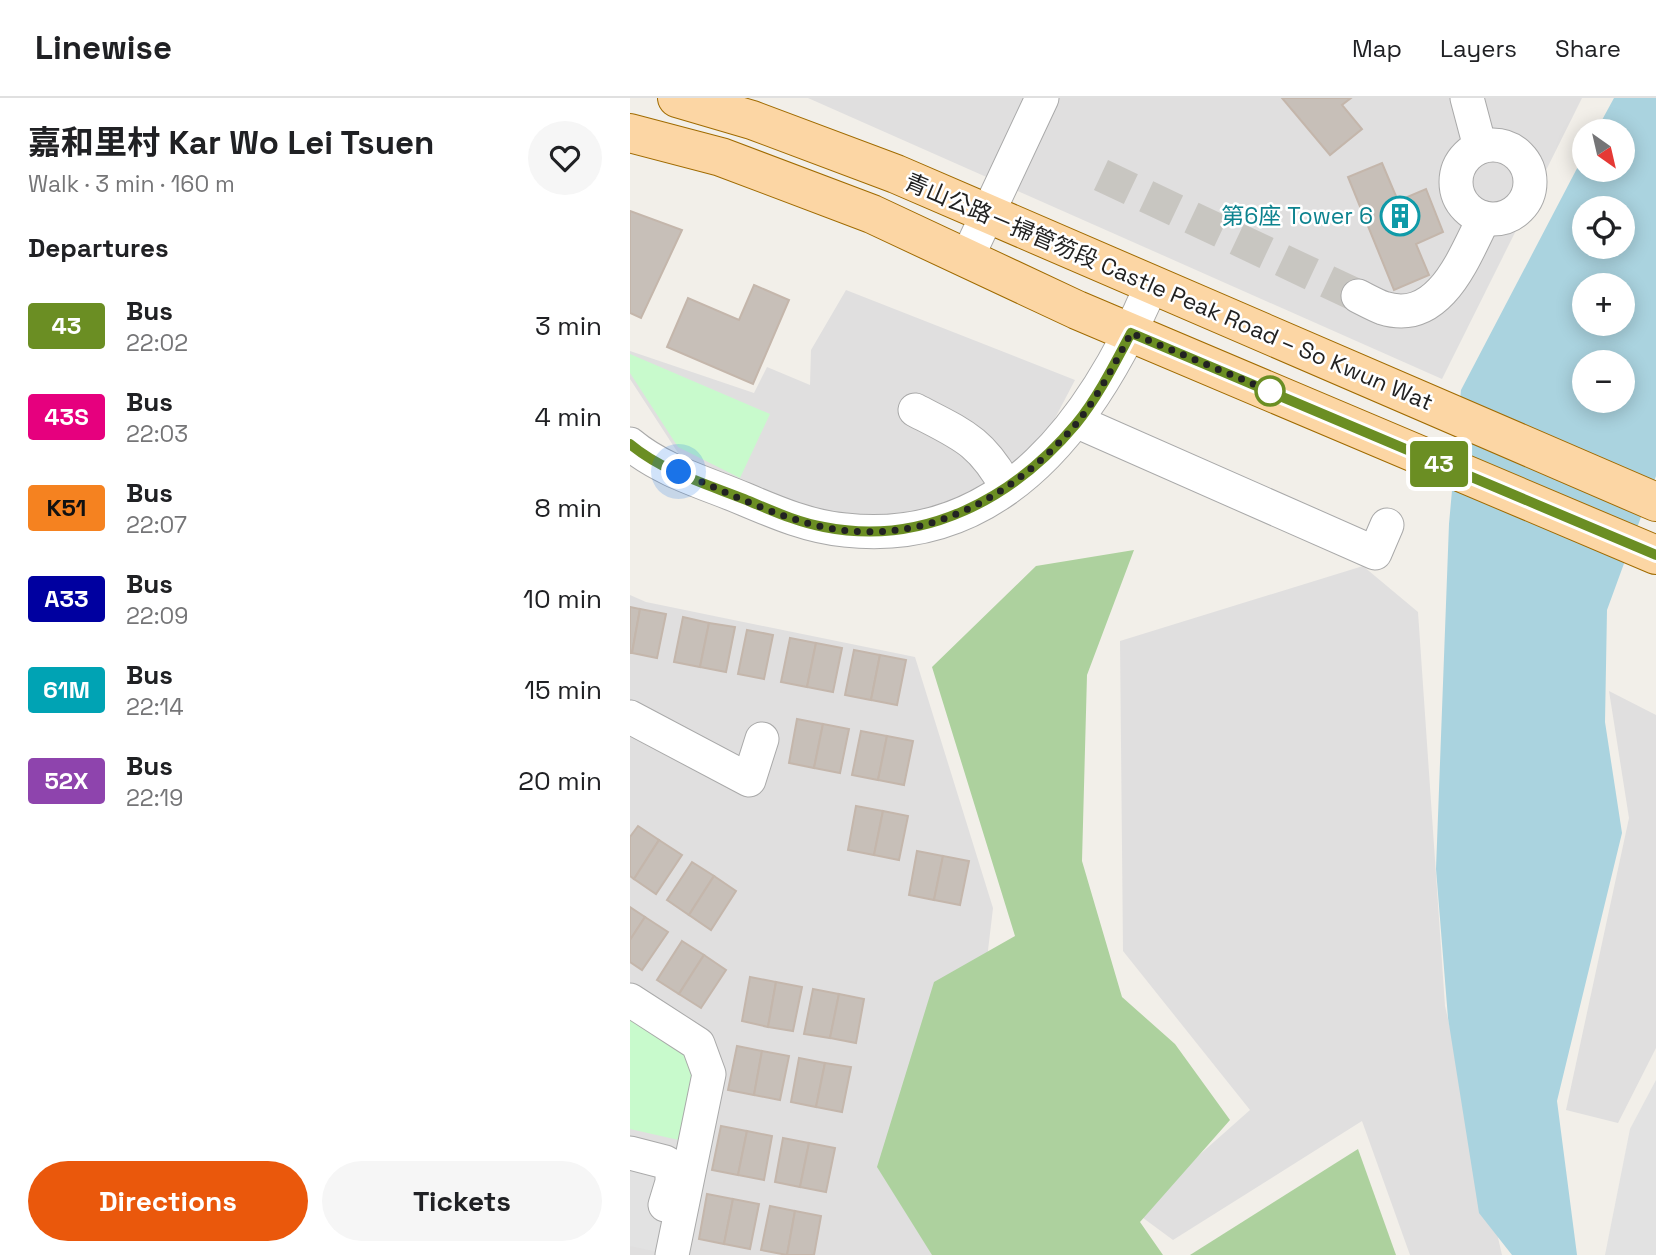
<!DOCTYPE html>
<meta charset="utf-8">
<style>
body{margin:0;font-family:"Space Grotesk","Noto Sans TC",sans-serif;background:#f6f6f6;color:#202124;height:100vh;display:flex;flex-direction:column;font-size:26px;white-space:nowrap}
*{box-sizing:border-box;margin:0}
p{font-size:23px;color:#757577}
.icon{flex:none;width:38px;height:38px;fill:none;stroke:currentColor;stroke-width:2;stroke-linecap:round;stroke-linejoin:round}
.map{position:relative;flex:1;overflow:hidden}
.panel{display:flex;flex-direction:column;background:#fff;width:630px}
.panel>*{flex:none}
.badge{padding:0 14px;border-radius:5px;font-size:24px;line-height:46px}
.needle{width:46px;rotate:146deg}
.controls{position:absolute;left:942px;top:21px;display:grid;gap:14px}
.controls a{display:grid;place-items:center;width:63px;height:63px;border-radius:50%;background:#fff;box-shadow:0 4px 18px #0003;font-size:35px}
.you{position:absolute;width:35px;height:35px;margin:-18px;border:5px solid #fff;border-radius:50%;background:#1a73e8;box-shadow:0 0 0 10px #1a73e833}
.map>.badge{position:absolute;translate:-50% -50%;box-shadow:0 0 0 4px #fff}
h2{padding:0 28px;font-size:26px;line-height:63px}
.round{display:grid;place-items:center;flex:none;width:74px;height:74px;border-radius:37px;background:#f6f6f6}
.head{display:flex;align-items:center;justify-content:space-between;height:119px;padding:0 28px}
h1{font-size:33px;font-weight:700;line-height:52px}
.primary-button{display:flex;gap:14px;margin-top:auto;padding:14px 28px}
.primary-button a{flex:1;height:80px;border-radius:42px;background:#ea580c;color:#fff;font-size:28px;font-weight:700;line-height:80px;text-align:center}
.primary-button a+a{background:#f6f6f6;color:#202124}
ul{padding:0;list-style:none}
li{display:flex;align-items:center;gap:21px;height:91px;padding:0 28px}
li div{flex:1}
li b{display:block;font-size:26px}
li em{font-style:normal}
li .badge{min-width:77px;font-weight:700;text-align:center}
header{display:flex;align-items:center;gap:42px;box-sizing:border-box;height:98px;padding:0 35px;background:#fff;border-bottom:2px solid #e0e0e0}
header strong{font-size:33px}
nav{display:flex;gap:38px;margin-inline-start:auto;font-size:24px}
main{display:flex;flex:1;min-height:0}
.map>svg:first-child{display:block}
</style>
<header>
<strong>Linewise</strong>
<nav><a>Map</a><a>Layers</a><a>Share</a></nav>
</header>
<main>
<section class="panel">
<div class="head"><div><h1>嘉和里村 Kar Wo Lei Tsuen</h1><p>Walk · 3 min · 160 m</p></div><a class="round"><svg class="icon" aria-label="heart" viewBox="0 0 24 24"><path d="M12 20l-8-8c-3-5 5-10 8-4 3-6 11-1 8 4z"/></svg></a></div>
<h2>Departures</h2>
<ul>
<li><span class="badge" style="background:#6b8e23;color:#fff">43</span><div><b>Bus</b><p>22:02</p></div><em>3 min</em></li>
<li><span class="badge" style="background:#e6007e;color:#fff">43S</span><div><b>Bus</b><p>22:03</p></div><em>4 min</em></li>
<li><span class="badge" style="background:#f58220;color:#111">K51</span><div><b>Bus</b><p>22:07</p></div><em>8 min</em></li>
<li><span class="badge" style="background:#0000a0;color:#fff">A33</span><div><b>Bus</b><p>22:09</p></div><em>10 min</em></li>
<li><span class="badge" style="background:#00a3b4;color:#fff">61M</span><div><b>Bus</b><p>22:14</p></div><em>15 min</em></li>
<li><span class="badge" style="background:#8e44ad;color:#fff">52X</span><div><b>Bus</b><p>22:19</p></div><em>20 min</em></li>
</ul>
<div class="primary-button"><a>Directions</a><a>Tickets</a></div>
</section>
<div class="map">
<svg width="1026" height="1157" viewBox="0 0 1026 1157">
<rect width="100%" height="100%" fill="#f2efe9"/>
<g fill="#e0dfdf">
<path d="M 178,0 L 952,0 L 812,281 Z"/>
<path d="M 216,192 L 445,282 L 411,347 L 314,414 L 240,422 L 178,415 L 52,361 L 0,281 L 0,253 L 124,295 L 137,269 L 180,287 L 181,252 Z"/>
<path d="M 733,468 L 788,514 L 815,908 L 872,1157 L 780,1157 L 732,1023 L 543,1142 L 505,1114 L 620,1012 L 493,853 L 490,543 Z"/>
<path d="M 0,497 L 16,504 L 285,559 L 363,810 L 322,1157 L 0,1157 Z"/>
<path d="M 979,593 L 1026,617 L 1026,950 L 988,1025 L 936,1012 L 999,720 Z"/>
</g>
<g fill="#add19e">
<path d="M 504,452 L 457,577 L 452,763 L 492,899 L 545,946 L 600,1022 L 510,1124 L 533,1157 L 302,1157 L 247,1069 L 304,884 L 385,838 L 302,569 L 406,468 Z"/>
<path d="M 728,1051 L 766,1157 L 560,1157 Z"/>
</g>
<g fill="#c8facc">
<path d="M 0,256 L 140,316 L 110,380 L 48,349 L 0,275 Z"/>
<path d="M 0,917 L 59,953 L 70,977 L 53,1043 L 0,1031 Z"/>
</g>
<g fill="#e2e2e2">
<path d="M 1026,982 L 1026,1157 L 975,1157 L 1000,1031 Z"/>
<path d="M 0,1042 L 54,1054 L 33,1155 L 0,1148 Z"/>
</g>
<path fill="#aad3df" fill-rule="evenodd" d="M 984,0 L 1026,0 L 1026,378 L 977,512 L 975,624 L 992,735 L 927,1003 L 947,1157 L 882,1157 L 849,1115 L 818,920 L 806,771 L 819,426 L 831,292 L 954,57 L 954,72 L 992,72 L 992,33 L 966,33 ZM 954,110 L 992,110 L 992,149 L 954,149 ZM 954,187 L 992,187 L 992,226 L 954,226 ZM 954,264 L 992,264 L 992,303 L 954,303 Z"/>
<g fill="#c7bfb8" stroke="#c4b6ab" stroke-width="2">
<path d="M 652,0 L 721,0 L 712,7 L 732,31 L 700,57 Z"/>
<path d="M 752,65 L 768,103 L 796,91 L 813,134 L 786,146 L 799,177 L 764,192 L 718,79 Z"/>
<path d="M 0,113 L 52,132 L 11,220 L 0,215 Z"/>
<path d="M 124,187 L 159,202 L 123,286 L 37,249 L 58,200 L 109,222 Z"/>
<path d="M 0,509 L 10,511 L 2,555 L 0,555 Z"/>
<path d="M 10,511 L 36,516 L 27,560 L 2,555 Z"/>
<path d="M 53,519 L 79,525 L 70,569 L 44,564 Z"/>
<path d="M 79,525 L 105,529 L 96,574 L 70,569 Z"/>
<path d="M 117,532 L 143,537 L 134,581 L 108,576 Z"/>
<path d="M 160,540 L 186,545 L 177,589 L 151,584 Z"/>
<path d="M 186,545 L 212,550 L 203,594 L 177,589 Z"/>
<path d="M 224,552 L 250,557 L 241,602 L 215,597 Z"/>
<path d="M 250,557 L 276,562 L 267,607 L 241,602 Z"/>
<path d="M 167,621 L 193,626 L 184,670 L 159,665 Z"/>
<path d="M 193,626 L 219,631 L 210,675 L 184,670 Z"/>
<path d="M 231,633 L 257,638 L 248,682 L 222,677 Z"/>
<path d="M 257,638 L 283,643 L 274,687 L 248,682 Z"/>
<path d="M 226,708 L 253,713 L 244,757 L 218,752 Z"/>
<path d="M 253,713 L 278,718 L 269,762 L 244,757 Z"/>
<path d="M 8,728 L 29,742 L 4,781 L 0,778 L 0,739 Z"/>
<path d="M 29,742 L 52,757 L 26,796 L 4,781 Z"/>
<path d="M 287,753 L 313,758 L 304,802 L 279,797 Z"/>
<path d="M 313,758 L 339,763 L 330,807 L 304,802 Z"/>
<path d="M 62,764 L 84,778 L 59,817 L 37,802 Z"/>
<path d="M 84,778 L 106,793 L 81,832 L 59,817 Z"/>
<path d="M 0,809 L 15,819 L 0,842 Z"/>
<path d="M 15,819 L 38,834 L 12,872 L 0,864 L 0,842 Z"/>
<path d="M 52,843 L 74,857 L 49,896 L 27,882 Z"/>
<path d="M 74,857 L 96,872 L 71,910 L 49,896 Z"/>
<path d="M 120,879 L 146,884 L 138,929 L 112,923 Z"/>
<path d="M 146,884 L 172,889 L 163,933 L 138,929 Z"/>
<path d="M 183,891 L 209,896 L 200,940 L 174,936 Z"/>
<path d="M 209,896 L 234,901 L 226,945 L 200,940 Z"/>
<path d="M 107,948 L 132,953 L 124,997 L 98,992 Z"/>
<path d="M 132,953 L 159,958 L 150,1002 L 124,997 Z"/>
<path d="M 169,960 L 195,965 L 186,1009 L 161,1004 Z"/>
<path d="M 195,965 L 221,969 L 212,1014 L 186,1009 Z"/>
<path d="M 91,1028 L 117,1033 L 108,1077 L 82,1072 Z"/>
<path d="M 117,1033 L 142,1038 L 134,1082 L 108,1077 Z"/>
<path d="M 153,1040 L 179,1045 L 170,1089 L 145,1084 Z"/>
<path d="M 179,1045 L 205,1050 L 196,1094 L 170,1089 Z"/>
<path d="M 77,1096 L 103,1101 L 94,1146 L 69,1141 Z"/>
<path d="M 103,1101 L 129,1106 L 120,1151 L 94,1146 Z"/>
<path d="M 140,1108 L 165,1113 L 157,1157 L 131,1152 Z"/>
<path d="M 165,1113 L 191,1118 L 184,1157 L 157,1157 Z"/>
</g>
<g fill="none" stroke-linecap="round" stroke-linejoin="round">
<path stroke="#c8c6c1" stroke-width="33" stroke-dasharray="33 17" stroke-linecap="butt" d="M 471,77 L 728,198"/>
<defs>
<g id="minor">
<path d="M 837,0 L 850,49"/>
<circle cx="863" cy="84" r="37"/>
<path d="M 336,162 L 412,0"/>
<path d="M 728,198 C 736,202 745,207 753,210 C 810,228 834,159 854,120"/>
<path d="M 285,312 C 331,336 351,342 377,390"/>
<path d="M 448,324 L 745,455 L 757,427"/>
<path d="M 0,346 C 32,373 76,385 114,401 C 147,415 180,429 215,432 C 376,450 467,316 522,186"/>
<path d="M 0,619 L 119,682 L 132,641"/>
<path d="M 0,902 L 68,946 L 79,976 L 42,1157"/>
<path d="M 0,1055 L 35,1064 L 42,1068 L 42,1084 L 35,1107"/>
</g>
<g id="major">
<path d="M 47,0 L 122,22 L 266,76 L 1026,404"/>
<path d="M 0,35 L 91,59 L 242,116 L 447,212 L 1026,457"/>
</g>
</defs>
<use href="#minor" stroke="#a9a9a9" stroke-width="35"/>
<use href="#major" stroke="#a06b00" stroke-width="40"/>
<use href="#minor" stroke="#fff" stroke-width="33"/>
<use href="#major" stroke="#fcd6a4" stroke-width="38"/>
</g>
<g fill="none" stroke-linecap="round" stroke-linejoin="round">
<defs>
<path id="line" d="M 0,346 C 32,373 76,386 114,401 C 141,412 166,424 194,429 C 294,449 384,400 446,326 C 468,299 485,265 501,235 L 1026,457"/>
</defs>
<use href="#line" stroke="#fff" stroke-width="16"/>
<use href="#line" stroke="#6b8e23" stroke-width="10"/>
<path stroke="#222" stroke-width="7" stroke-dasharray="0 12.6" d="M 49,374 C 96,394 144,418 193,429 C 293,450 383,400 446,326 C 468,299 485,265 501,235 L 640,293"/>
</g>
<defs>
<symbol id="building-ring" viewBox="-11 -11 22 22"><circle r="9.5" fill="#fff" stroke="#0f9aa8" stroke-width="1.5"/><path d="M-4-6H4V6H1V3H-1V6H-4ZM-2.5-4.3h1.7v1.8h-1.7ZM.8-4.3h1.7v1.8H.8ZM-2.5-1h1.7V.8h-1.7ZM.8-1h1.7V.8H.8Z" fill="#0f9aa8"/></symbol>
</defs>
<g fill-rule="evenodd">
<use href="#building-ring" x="748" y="96" width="44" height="44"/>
</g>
<circle fill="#fff" stroke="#6b8e23" stroke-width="3.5" cx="640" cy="293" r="14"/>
<g text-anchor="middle" stroke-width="5" stroke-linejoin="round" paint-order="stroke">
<g font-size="23" fill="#0d838f" stroke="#fff" text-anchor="end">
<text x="743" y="126">第6座 Tower 6</text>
</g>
<g font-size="23" fill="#222" stroke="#fff">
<text transform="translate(539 194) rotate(23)" y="8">青山公路－掃管笏段 Castle Peak Road – So Kwun Wat</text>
</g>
</g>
</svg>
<div class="controls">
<a><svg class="needle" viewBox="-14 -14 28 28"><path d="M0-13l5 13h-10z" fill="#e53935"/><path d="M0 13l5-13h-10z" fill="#757577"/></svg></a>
<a><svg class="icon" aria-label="locate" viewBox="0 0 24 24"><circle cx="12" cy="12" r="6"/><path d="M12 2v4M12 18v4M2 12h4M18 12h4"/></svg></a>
<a>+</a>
<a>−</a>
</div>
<div class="you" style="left:49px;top:374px"></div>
<b class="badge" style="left:809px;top:366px;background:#6b8e23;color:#fff">43</b>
</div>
</main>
